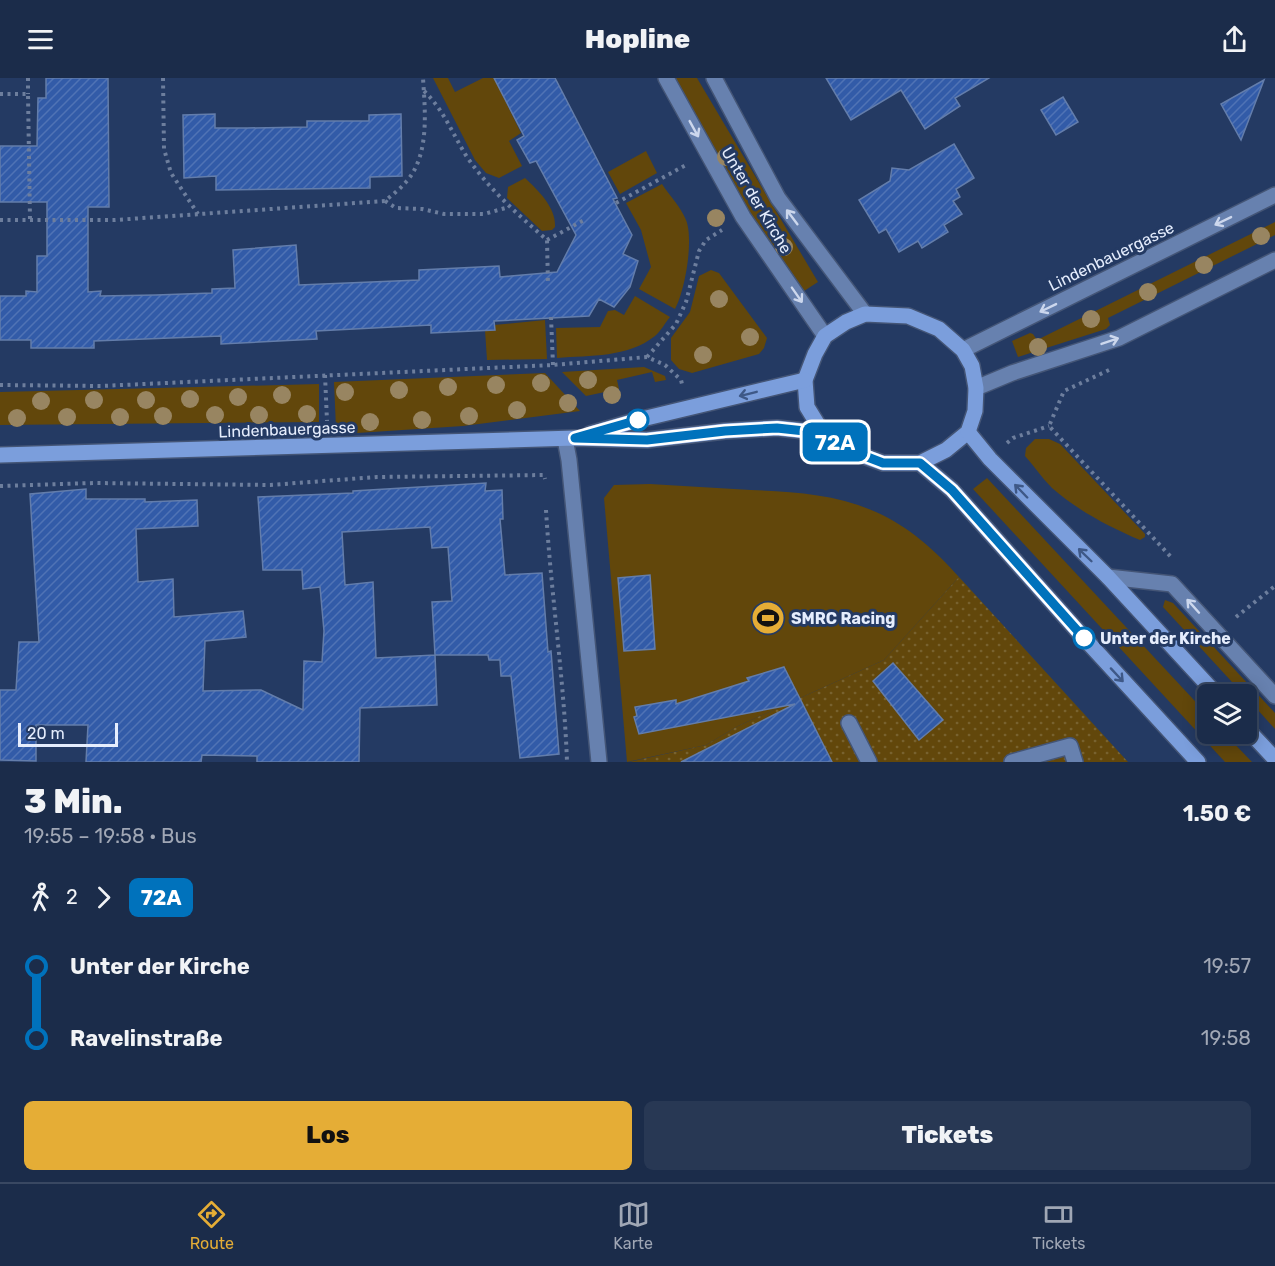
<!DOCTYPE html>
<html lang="de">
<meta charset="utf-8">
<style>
body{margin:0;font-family:Rubik,sans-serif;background:#283854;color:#f1f3f6;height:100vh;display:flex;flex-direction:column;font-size:22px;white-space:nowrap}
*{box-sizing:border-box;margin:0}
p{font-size:20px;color:#a0a7b5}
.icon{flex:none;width:33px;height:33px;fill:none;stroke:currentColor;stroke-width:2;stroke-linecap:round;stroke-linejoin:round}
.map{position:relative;height:684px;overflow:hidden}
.drawer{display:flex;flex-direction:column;background:#1b2c4a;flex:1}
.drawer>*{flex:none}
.badge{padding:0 12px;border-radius:9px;font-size:21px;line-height:39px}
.buttons{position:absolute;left:1197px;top:606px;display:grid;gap:12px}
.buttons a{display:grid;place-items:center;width:60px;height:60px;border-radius:9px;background:#1b2c4a;box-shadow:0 3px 15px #0003,0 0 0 2px #394862;font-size:30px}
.scale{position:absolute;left:18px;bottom:15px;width:100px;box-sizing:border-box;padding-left:6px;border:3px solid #e5edfd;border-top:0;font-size:16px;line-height:21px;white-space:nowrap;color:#e5edfd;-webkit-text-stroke:4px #243a63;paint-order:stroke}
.map>.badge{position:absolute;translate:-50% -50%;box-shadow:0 0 0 3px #fff}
.legs{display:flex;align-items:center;gap:9px;height:66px;padding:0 24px;font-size:20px}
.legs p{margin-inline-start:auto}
.summary{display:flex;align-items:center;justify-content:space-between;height:102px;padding:0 24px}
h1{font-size:33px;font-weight:800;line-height:45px}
.button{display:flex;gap:12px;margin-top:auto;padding:12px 24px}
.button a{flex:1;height:69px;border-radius:9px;background:#e5ad36;color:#111;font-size:24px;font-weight:800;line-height:69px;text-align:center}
.button a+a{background:#283854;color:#f1f3f6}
ul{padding:0 24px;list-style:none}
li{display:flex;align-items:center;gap:21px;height:72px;font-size:22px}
li i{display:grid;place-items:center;width:9px;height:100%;margin:0 8px;background:currentColor}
li i::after{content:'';width:15px;height:15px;margin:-8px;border:4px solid;border-radius:50%;background:#1b2c4a}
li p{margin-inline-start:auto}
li:first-child i{background:linear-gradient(#0000 50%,currentColor 0)}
li:last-child i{background:linear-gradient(currentColor 50%,#0000 0)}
header{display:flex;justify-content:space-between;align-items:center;height:78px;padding:0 24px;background:#1b2c4a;font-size:27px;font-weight:800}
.tab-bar{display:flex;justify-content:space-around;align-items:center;height:84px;border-top:2px solid #394862;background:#1b2c4a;font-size:16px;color:#a0a7b5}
.tab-bar a{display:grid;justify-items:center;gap:3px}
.tab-bar .active{color:#e5ad36}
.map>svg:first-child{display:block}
</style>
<header><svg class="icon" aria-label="menu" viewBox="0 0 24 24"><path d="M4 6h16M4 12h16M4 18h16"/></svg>Hopline<svg class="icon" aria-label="share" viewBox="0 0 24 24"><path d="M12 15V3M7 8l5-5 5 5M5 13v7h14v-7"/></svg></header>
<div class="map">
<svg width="1275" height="684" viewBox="0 0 1275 684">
<defs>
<pattern id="park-dots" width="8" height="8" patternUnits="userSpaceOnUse" patternTransform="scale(1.5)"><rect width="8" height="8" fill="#62470b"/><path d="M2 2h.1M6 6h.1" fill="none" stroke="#78622f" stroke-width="1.8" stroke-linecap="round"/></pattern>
<pattern id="building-hatch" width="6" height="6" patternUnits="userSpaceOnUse" patternTransform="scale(1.5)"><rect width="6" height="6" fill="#325ba8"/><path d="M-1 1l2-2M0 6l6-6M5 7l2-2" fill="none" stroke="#5073b5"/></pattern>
</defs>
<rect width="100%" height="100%" fill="#243a63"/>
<g fill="#62470b">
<path d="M 433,0 L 448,0 L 455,14 L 483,0 L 494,0 L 521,55 L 509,63 L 522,88 L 499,100 L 486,95 L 475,82 Z"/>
<path d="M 675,0 L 697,0 L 818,204 L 804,213 L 741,122 Z"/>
<path d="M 646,73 L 657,95 L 620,116 L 608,94 Z"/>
<path d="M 525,100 C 539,113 556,130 555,149 L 552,152 L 542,153 L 507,120 L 508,109 Z"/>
<path d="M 662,106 C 669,117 681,129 686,142 C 694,161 685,213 675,231 L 639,211 L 651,189 L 641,152 L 626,125 Z"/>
<path d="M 1275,144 L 1275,157 L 1108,240 L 1110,247 L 1106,251 L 1018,279 L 1012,263 L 1030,255 L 1033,256 L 1037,262 Z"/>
<path d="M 711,192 L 719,195 L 767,260 L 764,270 L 759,276 L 692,295 L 679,291 L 671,282 L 671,260 L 690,234 L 699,198 Z"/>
<path d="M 635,218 L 670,239 C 665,245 661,253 655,258 C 627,280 591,277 557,280 L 556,250 L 600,249 L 608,233 L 615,232 L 624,237 Z"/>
<path d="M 545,242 L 547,281 L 487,282 L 485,252 L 494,247 Z"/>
<path d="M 644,289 L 665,298 L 666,302 L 655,304 L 652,294 L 617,302 L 619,311 L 586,318 L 562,294 Z"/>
<path d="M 545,295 L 580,333 L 463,348 L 342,356 L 336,350 L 334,304 Z"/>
<path d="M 319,306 L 319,344 L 0,347 L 0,314 Z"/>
<path d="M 1035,361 L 1049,361 L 1060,366 L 1145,456 L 1145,459 L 1140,462 C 1109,449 1077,432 1052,410 C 1042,400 1034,388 1025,378 L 1026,370 Z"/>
<path d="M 987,400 L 1207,636 L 1208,656 L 1225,656 L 1252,684 L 1225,684 L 973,411 Z"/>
<path d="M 650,406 C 683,408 717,410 751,412 C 794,414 836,416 876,434 C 908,448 936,473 959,499 L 884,582 L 738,648 L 706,667 L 627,684 L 604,420 L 614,407 Z"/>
<path d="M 1165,522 L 1173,525 L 1275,635 L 1275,651 L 1247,620 L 1246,616 L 1243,616 L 1163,529 Z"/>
</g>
<path fill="url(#park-dots)" d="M 959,499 L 1128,684 L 629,684 L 706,667 L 738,648 L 884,582 Z"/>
<g fill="url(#building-hatch)" stroke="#637dab" stroke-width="1.5">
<path d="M 46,0 L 108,0 L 109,129 L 88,129 L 88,214 L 101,213 L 100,218 L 156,217 L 212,215 L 212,211 L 235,210 L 233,172 L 296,167 L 299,207 L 419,202 L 419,192 L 499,188 L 500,199 L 557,194 L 576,157 L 536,83 L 530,85 L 517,62 L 524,58 L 494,0 L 555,0 L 617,120 L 613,121 L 632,157 L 623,176 L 638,183 L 630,209 L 614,229 L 599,221 L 589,238 L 494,243 L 495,252 L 431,255 L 431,247 L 316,253 L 317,261 L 221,266 L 221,258 L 94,263 L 94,270 L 31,270 L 31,262 L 0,262 L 0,218 L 26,218 L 26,213 L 37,214 L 37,178 L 47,178 L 47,124 L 0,124 L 0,68 L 37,68 L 38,20 L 46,20 Z"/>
<path d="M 826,0 L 989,0 L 955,20 L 960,28 L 925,51 L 901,12 L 851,42 Z"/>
<path d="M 1264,2 L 1241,62 L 1221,26 Z"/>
<path d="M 1063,19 L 1078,44 L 1056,57 L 1041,32 Z"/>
<path d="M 215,36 L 215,50 L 247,50 L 307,49 L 307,43 L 369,43 L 369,37 L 401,36 L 402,98 L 370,99 L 370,110 L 216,112 L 216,98 L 184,100 L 183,37 Z"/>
<path d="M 954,66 L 974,100 L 956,111 L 960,119 L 953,123 L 962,136 L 944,147 L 948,154 L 922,170 L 918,163 L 899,174 L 886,151 L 879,155 L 859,122 L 890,103 L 892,90 L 909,92 Z"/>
<path d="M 486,405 L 485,413 L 502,412 L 503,441 L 500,441 L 505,497 L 542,495 L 548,574 L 551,573 L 559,676 L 520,680 L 511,598 L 501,598 L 500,582 L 489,582 L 488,577 L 435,577 L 432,524 L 452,523 L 448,469 L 432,470 L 430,449 L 342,454 L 345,507 L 373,504 L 376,580 L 435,577 L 437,627 L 360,630 L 359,684 L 257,684 L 257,678 L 202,677 L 201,684 L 86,684 L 88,647 L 36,647 L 36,683 L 0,682 L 0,612 L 16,612 L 19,564 L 39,564 L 30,416 L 86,411 L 86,421 L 145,421 L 145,424 L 197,422 L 198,448 L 136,451 L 138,504 L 173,501 L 174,539 L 243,533 L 246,559 L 205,563 L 203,613 L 261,612 L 303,632 L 304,583 L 322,584 L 324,553 L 320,509 L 303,511 L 302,492 L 263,492 L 258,419 L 353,415 L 353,413 Z"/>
<path d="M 650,497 L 655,571 L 624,573 L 618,500 Z"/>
<path d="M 893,585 L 943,642 L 919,662 L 873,603 Z"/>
<path d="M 784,589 L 832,684 L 681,684 L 795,626 L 639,656 L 634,639 L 637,638 L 635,629 L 676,622 L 676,626 L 749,603 L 747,600 Z"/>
</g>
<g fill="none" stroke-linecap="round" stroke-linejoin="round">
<defs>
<g id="minor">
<path d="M 666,0 L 743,139 L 825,258"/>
<path d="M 714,0 L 778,120 L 865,236"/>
<path d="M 963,272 L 1275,117"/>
<path d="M 976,310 L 1012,295 L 1119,260 L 1275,182"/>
<path d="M 565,361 L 569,382 L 599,684"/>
<path d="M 1108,499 L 1172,506 L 1275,618"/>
<path d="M 849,645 L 869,684"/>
<path d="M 1012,684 L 1070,668 L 1075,684"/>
</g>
<g id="major">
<path d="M 865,236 L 908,238 L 939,251 L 963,272 L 972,288 L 976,310 L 975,333 L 968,354 L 946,372 L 920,385 L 883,385 L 844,371 L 823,355 L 807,329 L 805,302 L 815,276 L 825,258 L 846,244 Z"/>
<path d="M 968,354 L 990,381 L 1108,499 L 1216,616"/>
<path d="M 590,356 L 638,342 L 805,302"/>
<path d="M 0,377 L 575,360 L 647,362 L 725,353 L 777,350 L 823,355"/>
<path d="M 920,385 L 952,412 L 1084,560 L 1198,684"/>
<path d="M 1246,650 L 1275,681"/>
</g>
</defs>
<use href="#minor" stroke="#445576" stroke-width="18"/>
<use href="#major" stroke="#445576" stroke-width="18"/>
<g stroke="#6d7e9d" stroke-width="4" stroke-dasharray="3 4.5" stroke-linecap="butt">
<path d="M 28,0 L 28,16"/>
<path d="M 163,0 L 164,71 L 171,95 L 198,136"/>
<path d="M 424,13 C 444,32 453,57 467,79 C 489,111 517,136 547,162 L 548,207"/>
<path d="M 0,16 L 28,16 L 30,142"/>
<path d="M 385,123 L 396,130 L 422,131 L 444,136 L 484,136 L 509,129"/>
<path d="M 616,125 L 686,87"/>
<path d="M 0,142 L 115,142 L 385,123 C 392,117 400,111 406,104 C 430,77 425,33 423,0"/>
<path d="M 547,162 L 586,141"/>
<path d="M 551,239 L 553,287"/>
<path d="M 647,279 L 676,246 L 686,224 L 699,173 L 706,162 L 722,152"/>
<path d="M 1109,292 L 1064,313 L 1049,348 L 1172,480"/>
<path d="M 325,297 L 327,343"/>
<path d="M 0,307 L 101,308 L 553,287 L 647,279 L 665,287 L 681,302 L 682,306"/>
<path d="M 1007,365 L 1013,360 L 1049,348"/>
<path d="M 0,408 L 94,405 L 270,407 L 377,399 L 544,397 L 545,401"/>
<path d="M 546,432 C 551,516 564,600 567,684"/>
<path d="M 1236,539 L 1275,508"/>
</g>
<use href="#minor" stroke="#6781af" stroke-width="15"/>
<use href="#major" stroke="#7b9edc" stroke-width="15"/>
</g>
<g fill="#988561">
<circle cx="726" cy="79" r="9"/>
<circle cx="716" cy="140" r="9"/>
<circle cx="1261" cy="158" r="9"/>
<circle cx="784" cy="169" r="9"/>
<circle cx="1204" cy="187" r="9"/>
<circle cx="1148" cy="214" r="9"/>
<circle cx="719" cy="221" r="9"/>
<circle cx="1091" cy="241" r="9"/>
<circle cx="750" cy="259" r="9"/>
<circle cx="1038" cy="269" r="9"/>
<circle cx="703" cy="277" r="9"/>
<circle cx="588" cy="302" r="9"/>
<circle cx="541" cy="305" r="9"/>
<circle cx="496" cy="307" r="9"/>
<circle cx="448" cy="309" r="9"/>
<circle cx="399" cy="312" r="9"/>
<circle cx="345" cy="314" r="9"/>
<circle cx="282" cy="317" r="9"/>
<circle cx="612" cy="317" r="9"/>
<circle cx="238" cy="319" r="9"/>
<circle cx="190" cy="321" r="9"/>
<circle cx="94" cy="322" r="9"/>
<circle cx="146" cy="322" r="9"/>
<circle cx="41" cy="323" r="9"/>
<circle cx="568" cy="325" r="9"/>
<circle cx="517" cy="332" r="9"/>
<circle cx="307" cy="336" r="9"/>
<circle cx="215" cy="337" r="9"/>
<circle cx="259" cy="337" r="9"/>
<circle cx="163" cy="338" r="9"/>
<circle cx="469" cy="338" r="9"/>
<circle cx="67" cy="339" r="9"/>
<circle cx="120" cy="339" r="9"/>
<circle cx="17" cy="340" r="9"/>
<circle cx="422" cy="342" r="9"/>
<circle cx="370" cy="344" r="9"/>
</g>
<defs><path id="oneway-shaft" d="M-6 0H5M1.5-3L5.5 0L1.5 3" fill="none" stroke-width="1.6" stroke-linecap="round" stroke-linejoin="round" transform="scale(1.5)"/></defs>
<g stroke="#ccd7ed">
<use href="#oneway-shaft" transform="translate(694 51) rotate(61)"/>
<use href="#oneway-shaft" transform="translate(792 139) rotate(-127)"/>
<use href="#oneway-shaft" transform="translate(1223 143) rotate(154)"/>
<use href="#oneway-shaft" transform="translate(797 217) rotate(55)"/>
<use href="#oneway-shaft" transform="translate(1048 230) rotate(154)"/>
<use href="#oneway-shaft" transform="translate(1110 263) rotate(-19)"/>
<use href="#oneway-shaft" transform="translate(1193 528) rotate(-132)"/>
</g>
<g stroke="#3e5887">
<use href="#oneway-shaft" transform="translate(748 316) rotate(166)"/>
<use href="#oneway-shaft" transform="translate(1021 413) rotate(-134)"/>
<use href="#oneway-shaft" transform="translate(1085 477) rotate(-136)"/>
<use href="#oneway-shaft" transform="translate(1117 597) rotate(47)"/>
</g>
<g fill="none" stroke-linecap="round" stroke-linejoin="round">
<defs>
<path id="line-1" d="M 638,342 L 575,360 L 647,362 L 725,353 L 777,350 L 823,355 L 844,370 L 883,385 L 920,385 L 952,412 L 1084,560"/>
</defs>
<use href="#line-1" stroke="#fff" stroke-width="14"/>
<use href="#line-1" stroke="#0072bc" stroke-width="9"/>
</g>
<defs>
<symbol id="stadium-disc" viewBox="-11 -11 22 22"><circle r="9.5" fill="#e5ad36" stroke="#243a63"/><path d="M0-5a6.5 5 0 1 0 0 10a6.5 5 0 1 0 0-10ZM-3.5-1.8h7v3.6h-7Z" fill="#111"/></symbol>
</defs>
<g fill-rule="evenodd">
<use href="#stadium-disc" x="749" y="521" width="38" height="38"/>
</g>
<g fill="#fff" stroke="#0072bc" stroke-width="3">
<circle cx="638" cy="342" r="10"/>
<circle cx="1084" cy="560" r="10"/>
</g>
<g text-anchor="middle" stroke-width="6" stroke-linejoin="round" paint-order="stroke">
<g font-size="16" fill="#e5edfd" stroke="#243a63">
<text transform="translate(757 122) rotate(59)" y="6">Unter der Kirche</text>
<text transform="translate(1111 178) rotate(-26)" y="6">Lindenbauergasse</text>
<text transform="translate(287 351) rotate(-2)" y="6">Lindenbauergasse</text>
</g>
<g font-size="16" font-weight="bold" fill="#e5edfd" stroke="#243a63" text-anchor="start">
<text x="791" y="546">SMRC Racing</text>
</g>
<g font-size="16" font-weight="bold" fill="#e5edfd" stroke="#243a63" text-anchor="start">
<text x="1100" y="566">Unter der Kirche</text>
</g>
</g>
</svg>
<div class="buttons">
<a><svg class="icon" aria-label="layers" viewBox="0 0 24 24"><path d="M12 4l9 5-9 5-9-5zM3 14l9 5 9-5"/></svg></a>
</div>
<div class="scale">20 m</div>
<b class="badge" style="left:835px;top:364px;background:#0072bc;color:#fff">72A</b>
</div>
<section class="drawer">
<div class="summary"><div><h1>3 Min.</h1><p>19:55 – 19:58 · Bus</p></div><b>1.50 €</b></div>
<div class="legs"><svg class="icon" aria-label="walk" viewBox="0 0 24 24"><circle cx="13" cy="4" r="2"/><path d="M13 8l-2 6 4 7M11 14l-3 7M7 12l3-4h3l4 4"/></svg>2<svg class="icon" aria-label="forward" viewBox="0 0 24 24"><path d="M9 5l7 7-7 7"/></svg><b class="badge" style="background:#0072bc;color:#fff">72A</b></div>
<ul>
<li><i style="color:#0072bc"></i><b>Unter der Kirche</b><p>19:57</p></li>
<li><i style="color:#0072bc"></i><b>Ravelinstraße</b><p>19:58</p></li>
</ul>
<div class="button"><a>Los</a><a>Tickets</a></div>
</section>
<nav class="tab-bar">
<a class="active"><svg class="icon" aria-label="directions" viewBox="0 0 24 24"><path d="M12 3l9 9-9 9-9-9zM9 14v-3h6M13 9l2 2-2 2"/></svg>Route</a>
<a><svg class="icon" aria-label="map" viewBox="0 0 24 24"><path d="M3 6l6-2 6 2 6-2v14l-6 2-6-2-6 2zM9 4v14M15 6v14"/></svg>Karte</a>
<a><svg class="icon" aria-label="tickets" viewBox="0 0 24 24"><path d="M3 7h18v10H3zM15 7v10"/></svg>Tickets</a>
</nav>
